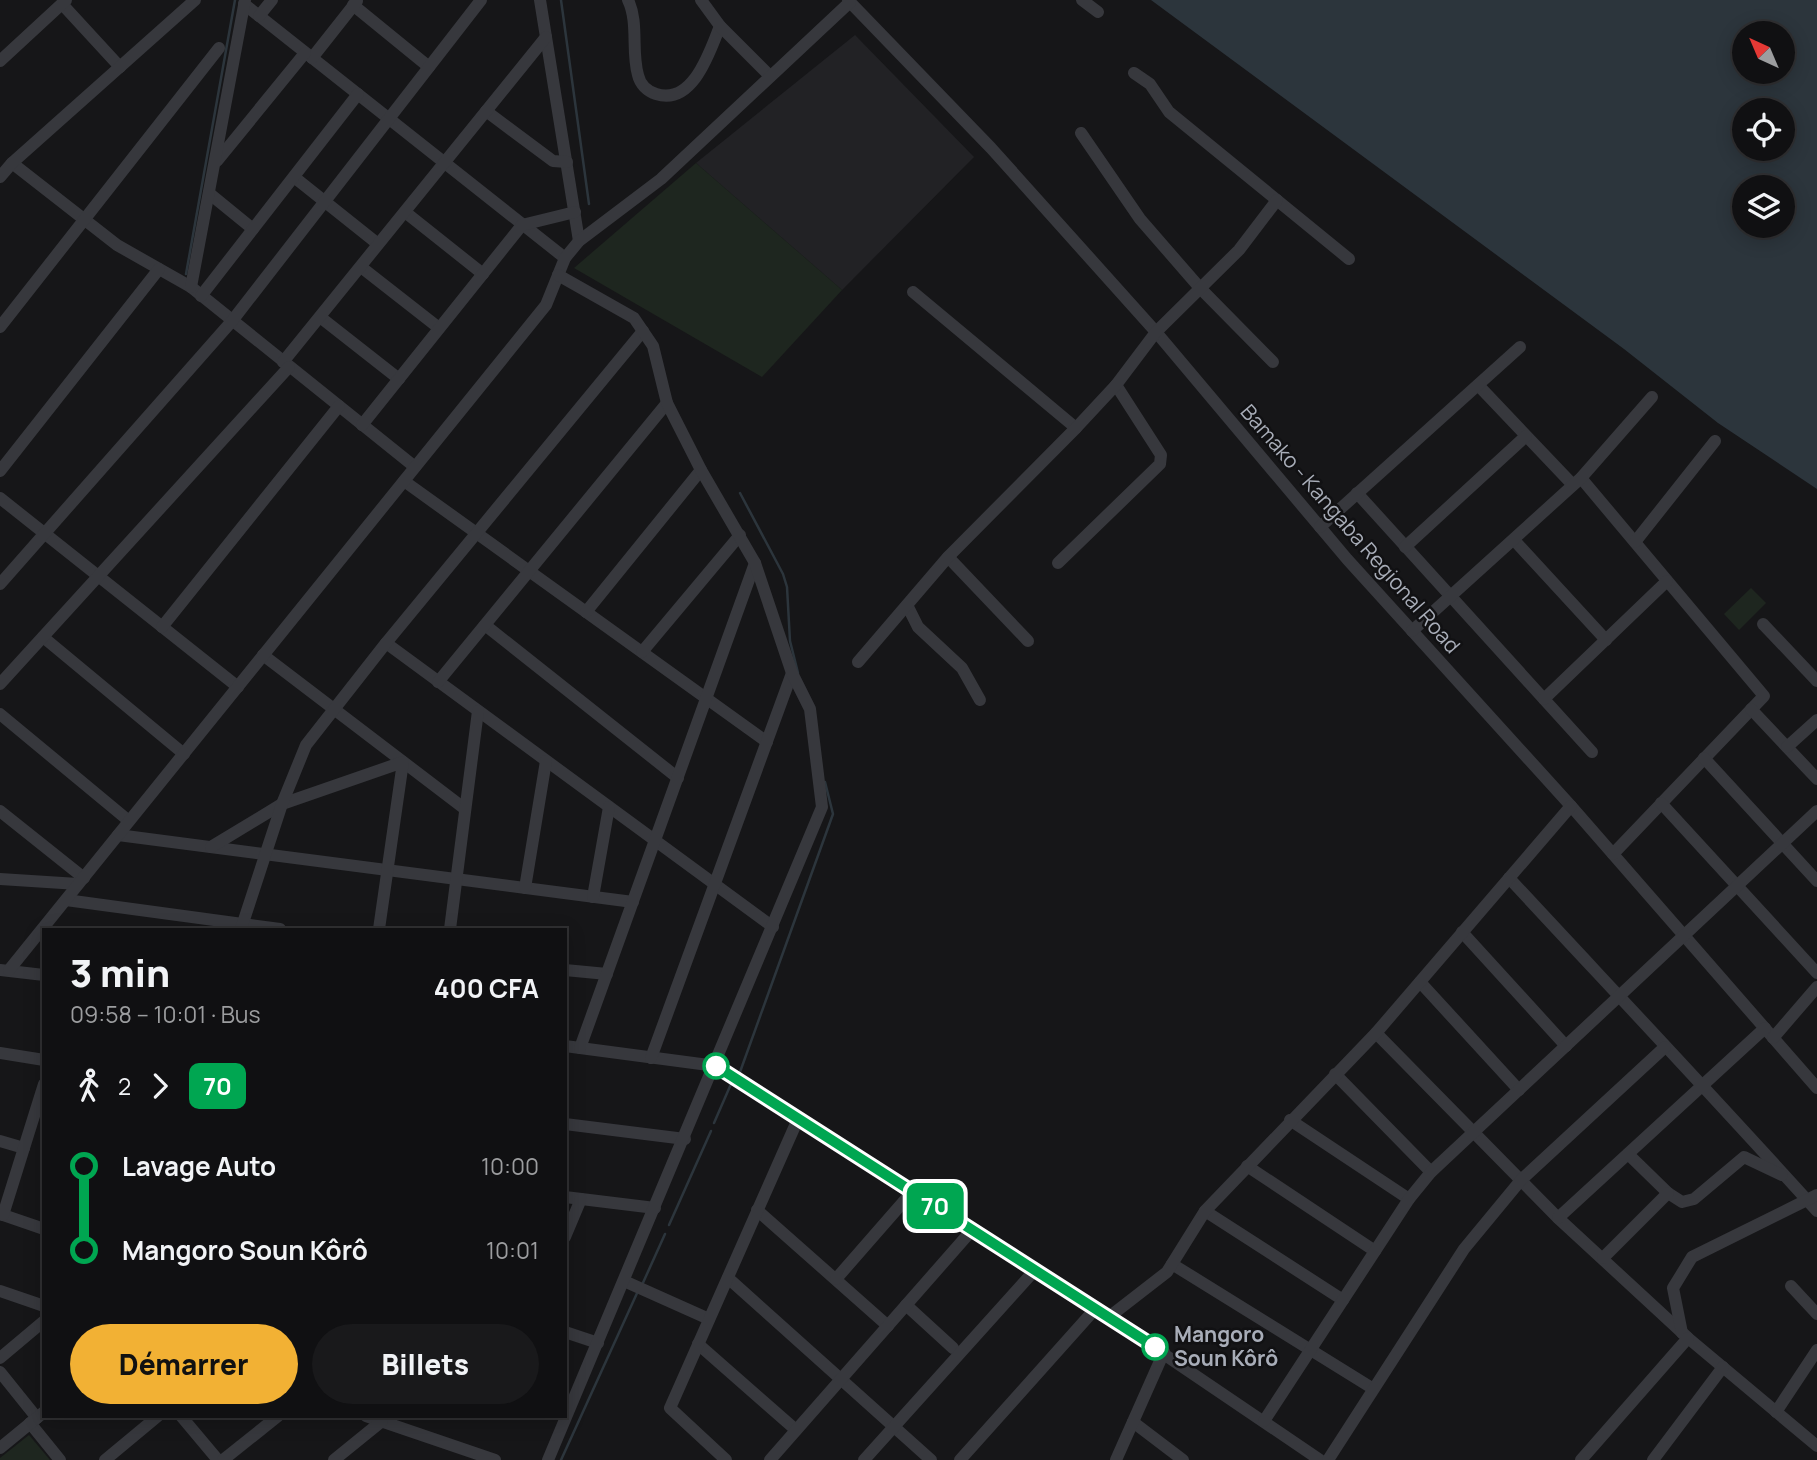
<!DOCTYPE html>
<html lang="fr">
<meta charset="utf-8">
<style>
body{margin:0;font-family:Manrope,sans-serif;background:#19191b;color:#f1f3f6;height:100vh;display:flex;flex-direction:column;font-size:26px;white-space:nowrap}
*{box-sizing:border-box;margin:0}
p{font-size:23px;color:#9c9d9f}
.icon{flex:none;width:38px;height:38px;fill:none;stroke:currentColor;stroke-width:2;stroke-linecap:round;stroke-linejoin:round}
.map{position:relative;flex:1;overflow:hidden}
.side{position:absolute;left:42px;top:928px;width:525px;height:490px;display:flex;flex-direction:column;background:#101012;border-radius:0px;box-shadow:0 4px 18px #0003,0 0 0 2px #303032}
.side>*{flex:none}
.badge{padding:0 14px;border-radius:10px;font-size:24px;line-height:46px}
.needle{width:46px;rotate:316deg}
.buttons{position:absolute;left:1732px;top:21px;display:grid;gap:14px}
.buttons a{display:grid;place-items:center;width:63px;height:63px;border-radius:50%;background:#101012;box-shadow:0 4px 18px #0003,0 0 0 2px #303032;font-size:35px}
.map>.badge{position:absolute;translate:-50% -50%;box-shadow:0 0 0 4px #fff}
.legs{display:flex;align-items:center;gap:10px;height:77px;padding:0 28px;font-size:23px}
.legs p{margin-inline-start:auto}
.headline{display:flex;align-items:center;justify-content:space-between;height:119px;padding:0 28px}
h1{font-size:38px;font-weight:800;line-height:52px}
.primary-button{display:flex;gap:14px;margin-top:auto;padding:14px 28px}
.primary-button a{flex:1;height:80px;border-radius:42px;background:#f2b134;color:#111;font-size:28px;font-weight:800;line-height:80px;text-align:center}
.primary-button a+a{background:#19191b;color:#f1f3f6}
ul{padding:0 28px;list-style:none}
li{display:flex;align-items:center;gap:24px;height:84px;font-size:26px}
li i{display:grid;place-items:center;width:10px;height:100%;margin:0 9px;background:currentColor}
li i::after{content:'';width:18px;height:18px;margin:-9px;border:5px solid;border-radius:50%;background:#101012}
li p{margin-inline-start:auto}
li:first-child i{background:linear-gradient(#0000 50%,currentColor 0)}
li:last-child i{background:linear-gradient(currentColor 50%,#0000 0)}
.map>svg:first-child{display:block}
</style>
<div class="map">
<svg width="1817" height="1460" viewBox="0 0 1817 1460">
<rect width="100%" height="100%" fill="#161618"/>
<path fill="#222225" d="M 855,35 L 974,157 L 842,290 L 696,163 Z"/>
<g fill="#1e261f">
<path d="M 696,163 L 842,290 L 762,377 L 574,268 Z"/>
<path d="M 1751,588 L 1766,603 L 1739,630 L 1724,614 Z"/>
<path d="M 29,1435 L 50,1460 L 0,1460 L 0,1458 Z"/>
</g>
<path fill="#2c353c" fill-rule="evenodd" d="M 1151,0 L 1817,0 L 1817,489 L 1718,423 L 1624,349 ZM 1745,33 L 1783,33 L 1783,72 L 1745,72 ZM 1745,110 L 1783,110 L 1783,149 L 1745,149 ZM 1745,187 L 1783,187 L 1783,226 L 1745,226 Z"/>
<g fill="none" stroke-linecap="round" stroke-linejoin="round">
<g stroke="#2c353c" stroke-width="2.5">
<path d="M 561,0 L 589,204"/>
<path d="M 186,274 L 235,0"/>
<path d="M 740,493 L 783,574 L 787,587 L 790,641 L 798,673"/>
<path d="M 740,1072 L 833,814 L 825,782"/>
<path d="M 714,1123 L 731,1084"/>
<path d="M 669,1225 L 711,1131"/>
<path d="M 642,1285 L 665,1234"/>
<path d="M 561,1460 L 638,1291"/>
</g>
<g stroke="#37383d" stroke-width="12">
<path d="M 540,0 L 579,241"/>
<path d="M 628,0 C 639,23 631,51 638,75 C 640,84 647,91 656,94 C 693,106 710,51 720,26"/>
<path d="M 701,0 L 720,26 L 770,76"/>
<path d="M 848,0 L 991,148 L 1156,332 L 1347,559 L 1571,806 L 1817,1088"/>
<path d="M 1082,0 L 1098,12"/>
<path d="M 62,4 L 120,67"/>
<path d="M 244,4 L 565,258"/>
<path d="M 353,5 L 429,67"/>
<path d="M 259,16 L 272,0"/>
<path d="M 312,58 L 357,1"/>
<path d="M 0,61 L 66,0"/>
<path d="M 1134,73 L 1150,84 L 1169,112 L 1349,259"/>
<path d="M 486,111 L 553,161 L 567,162"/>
<path d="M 1081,133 L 1140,219 L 1200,288 L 1273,362"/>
<path d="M 217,161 L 305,53"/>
<path d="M 12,163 L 117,245 L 191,287 L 415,467"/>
<path d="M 0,177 L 12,163 L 195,0"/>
<path d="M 294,177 L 378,244"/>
<path d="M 210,194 L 253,229"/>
<path d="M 405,212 L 483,274"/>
<path d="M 361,267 L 439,328"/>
<path d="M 191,287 L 245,0"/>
<path d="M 913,292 L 1076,428"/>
<path d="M 201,296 L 358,94"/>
<path d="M 320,317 L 399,379"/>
<path d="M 0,327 L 219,48"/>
<path d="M 283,362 L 546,37"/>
<path d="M 1478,385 L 1573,485"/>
<path d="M 362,425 L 522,225 L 575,212"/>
<path d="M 0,471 L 159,269"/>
<path d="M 1581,478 L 1764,696 L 1613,854"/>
<path d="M 404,481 L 767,742"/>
<path d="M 1357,493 L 1592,752"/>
<path d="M 0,498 L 238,687"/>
<path d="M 1320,527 L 1520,347"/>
<path d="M 1514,540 L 1606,640"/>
<path d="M 1635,542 L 1715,441"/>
<path d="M 1405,547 L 1526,436"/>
<path d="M 948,557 L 1028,641"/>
<path d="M 1058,563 L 1160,464 L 1161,455 L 1116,385"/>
<path d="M 0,584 L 232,321 L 481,0"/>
<path d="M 907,605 L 918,627 L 962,668 L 980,700"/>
<path d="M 586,612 L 701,470"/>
<path d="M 1763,624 L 1817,681"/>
<path d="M 485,625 L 678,778"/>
<path d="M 162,627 L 339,406"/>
<path d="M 1412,631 L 1581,478 L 1652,397"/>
<path d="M 43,637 L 184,754"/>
<path d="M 386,643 L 773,927"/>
<path d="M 642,652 L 740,535"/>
<path d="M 263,655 L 465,809"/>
<path d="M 858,662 L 948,557 L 1076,428 L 1116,385 L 1156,332 L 1239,250 L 1277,200"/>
<path d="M 438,682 L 667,403"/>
<path d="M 0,684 L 289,367"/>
<path d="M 1544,699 L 1667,581"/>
<path d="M 1751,709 L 1817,779"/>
<path d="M 0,714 L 129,821"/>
<path d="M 1787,747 L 1817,720"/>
<path d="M 1704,758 L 1817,881"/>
<path d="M 1661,803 L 1817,973"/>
<path d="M 0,811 L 84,878"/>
<path d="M 118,835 L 633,902"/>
<path d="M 211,847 L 282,804 L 403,762 L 379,929"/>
<path d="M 1509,878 C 1612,989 1716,1099 1817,1211"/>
<path d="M 0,879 L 78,884"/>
<path d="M 525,888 L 546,761"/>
<path d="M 593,897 L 609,807"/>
<path d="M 66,900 L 280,929"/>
<path d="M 241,929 L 282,804 L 306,745 L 386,643 L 643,331"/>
<path d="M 450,929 L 478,711"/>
<path d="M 1462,932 L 1566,1046"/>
<path d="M 0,970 L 44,975"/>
<path d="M 9,970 L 546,305 L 565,258 L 579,241 L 661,179 L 850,2"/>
<path d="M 565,970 L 607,974"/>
<path d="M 1420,982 L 1519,1090"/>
<path d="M 1376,1033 L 1558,1218 L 1688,1338 L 1817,1446"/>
<path d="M 1773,1038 L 1817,987"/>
<path d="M 565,1046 L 716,1066 L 1109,1317 L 1320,1460"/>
<path d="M 580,1048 L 755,563"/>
<path d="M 0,1053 L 44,1060"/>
<path d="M 651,1058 L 792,673"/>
<path d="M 1335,1074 L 1431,1172"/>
<path d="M 1290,1120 L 1409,1199"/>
<path d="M 565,1124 L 685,1139"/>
<path d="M 0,1141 L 24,1148"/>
<path d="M 1628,1154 L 1668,1193 L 1682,1202 L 1694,1199 L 1744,1157 L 1782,1175"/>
<path d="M 1247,1166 L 1375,1251"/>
<path d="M 565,1197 L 655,1208"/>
<path d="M 757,1210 L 888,1326"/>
<path d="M 1205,1211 L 1343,1300"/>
<path d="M 0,1214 L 44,1229"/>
<path d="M 3,1215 L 44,1084"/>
<path d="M 1558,1218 L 1765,1028"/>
<path d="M 565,1237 L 581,1199"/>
<path d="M 1603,1258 L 1668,1193"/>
<path d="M 1172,1264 L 1372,1388"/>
<path d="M 728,1278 L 931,1460"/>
<path d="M 836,1279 L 912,1192"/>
<path d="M 624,1281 L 709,1319"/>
<path d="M 1791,1286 L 1817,1314"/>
<path d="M 0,1291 L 44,1306"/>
<path d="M 906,1305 L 953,1348"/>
<path d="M 1109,1317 L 1167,1272 L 1205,1211 L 1376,1033 L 1571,806"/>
<path d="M 565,1332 L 598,1343"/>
<path d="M 1682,1333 L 1673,1288 L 1692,1257 L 1817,1195"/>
<path d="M 698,1344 L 796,1430"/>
<path d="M 0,1358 L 44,1321"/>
<path d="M 0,1372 L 37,1418"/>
<path d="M 1776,1412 L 1817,1350"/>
<path d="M 181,1416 L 218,1460"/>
<path d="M 366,1416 L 495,1460"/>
<path d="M 1264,1421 L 1409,1199 L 1431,1172 L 1817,811"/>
<path d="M 1133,1422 L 1183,1460"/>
<path d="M 30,1423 L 60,1460"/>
<path d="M 0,1448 L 44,1412"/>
<path d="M 105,1460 L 158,1416"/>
<path d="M 223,1460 L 278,1416"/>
<path d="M 334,1460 L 382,1421"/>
<path d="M 548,1460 L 822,807 L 810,709 L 792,673 L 755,563 L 701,470 L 667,403 L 653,346 L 634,318 L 558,275"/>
<path d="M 726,1460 L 670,1408 L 798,1119"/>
<path d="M 770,1460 L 972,1230"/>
<path d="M 864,1460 L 1035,1270"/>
<path d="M 960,1460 L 1096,1308"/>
<path d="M 1116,1460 L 1164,1352"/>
<path d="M 1328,1460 L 1464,1249 L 1521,1180 L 1665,1047"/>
<path d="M 1581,1460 L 1688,1338"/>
<path d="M 1653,1460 L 1723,1367"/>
</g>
</g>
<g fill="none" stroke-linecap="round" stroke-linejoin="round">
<defs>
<path id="line-1" d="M 716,1066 L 1155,1347"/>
</defs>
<use href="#line-1" stroke="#fff" stroke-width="16"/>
<use href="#line-1" stroke="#00a651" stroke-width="10"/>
</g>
<g fill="#fff" stroke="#00a651" stroke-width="3.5">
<circle cx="716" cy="1066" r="12"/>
<circle cx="1155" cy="1347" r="12"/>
</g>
<g text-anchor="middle" stroke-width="5" stroke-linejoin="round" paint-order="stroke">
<g font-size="21" fill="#a8adb8" stroke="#111113">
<text transform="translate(1350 529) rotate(49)" y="7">Bamako - Kangaba Regional Road</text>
</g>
<g font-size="21" font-weight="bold" fill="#a8adb8" stroke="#111113" text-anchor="start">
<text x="1174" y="1342">Mangoro<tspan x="1174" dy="24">Soun Kôrô</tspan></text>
</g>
</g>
</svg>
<div class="buttons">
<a><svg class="needle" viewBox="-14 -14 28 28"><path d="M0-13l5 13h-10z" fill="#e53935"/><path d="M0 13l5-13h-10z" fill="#9c9d9f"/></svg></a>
<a><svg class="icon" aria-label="locate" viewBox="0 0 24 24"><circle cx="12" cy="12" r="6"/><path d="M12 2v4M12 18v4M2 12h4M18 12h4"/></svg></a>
<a><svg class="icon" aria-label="layers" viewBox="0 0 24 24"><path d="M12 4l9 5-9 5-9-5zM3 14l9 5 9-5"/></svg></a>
</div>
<b class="badge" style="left:935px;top:1206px;background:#00a651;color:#fff">70</b>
<section class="side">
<div class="headline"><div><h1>3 min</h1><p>09:58 – 10:01 · Bus</p></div><b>400 CFA</b></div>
<div class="legs"><svg class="icon" aria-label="walk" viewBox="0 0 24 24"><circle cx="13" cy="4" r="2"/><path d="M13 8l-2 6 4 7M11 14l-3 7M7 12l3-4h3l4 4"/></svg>2<svg class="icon" aria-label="forward" viewBox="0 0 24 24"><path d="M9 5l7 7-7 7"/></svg><b class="badge" style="background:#00a651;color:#fff">70</b></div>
<ul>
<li><i style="color:#00a651"></i><b>Lavage Auto</b><p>10:00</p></li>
<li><i style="color:#00a651"></i><b>Mangoro Soun Kôrô</b><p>10:01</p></li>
</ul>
<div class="primary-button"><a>Démarrer</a><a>Billets</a></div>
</section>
</div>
